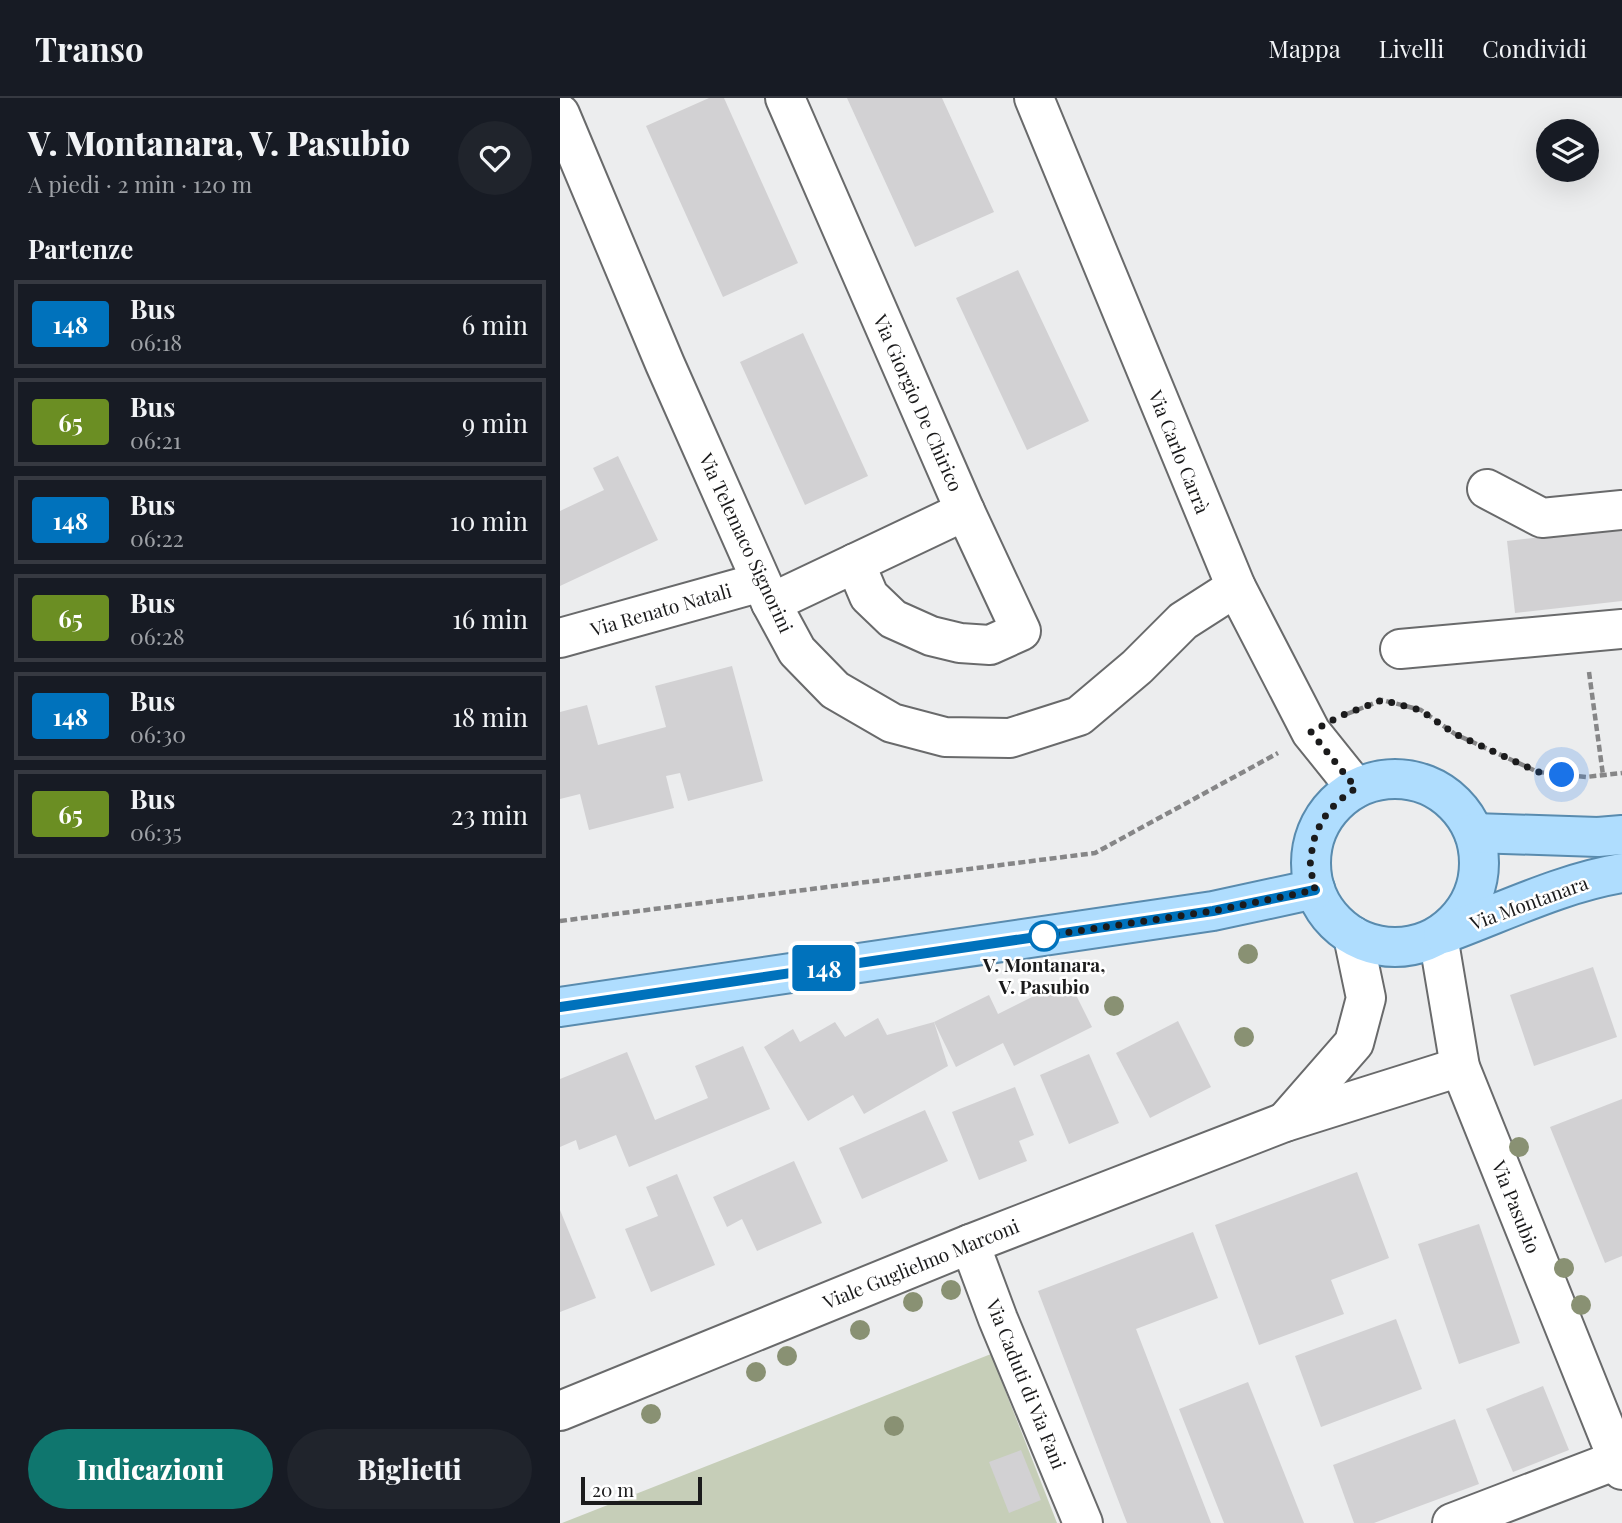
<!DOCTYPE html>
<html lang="it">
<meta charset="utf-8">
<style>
body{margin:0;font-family:"Playfair Display",serif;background:#20242c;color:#f1f3f6;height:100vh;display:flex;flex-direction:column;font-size:26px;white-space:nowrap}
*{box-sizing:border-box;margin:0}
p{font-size:23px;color:#9ea1a6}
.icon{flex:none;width:38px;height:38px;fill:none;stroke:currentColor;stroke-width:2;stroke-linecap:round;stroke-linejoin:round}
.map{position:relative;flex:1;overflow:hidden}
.details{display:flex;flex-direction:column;background:#171b24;width:560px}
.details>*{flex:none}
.badge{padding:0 14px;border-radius:5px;font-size:24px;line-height:46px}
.fabs{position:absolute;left:976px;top:21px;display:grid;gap:14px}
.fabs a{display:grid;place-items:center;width:63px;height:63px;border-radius:50%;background:#171b24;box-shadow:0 7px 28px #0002;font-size:35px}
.scale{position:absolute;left:21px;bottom:18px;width:121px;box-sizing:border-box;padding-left:7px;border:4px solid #1b1b1c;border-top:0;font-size:19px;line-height:24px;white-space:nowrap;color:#1b1b1c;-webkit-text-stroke:5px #fff;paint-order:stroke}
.you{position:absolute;width:35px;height:35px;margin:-18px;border:5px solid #fff;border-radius:50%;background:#1a73e8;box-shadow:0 0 0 10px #1a73e833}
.map>.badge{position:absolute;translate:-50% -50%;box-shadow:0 0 0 4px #fff}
h2{padding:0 28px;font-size:26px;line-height:63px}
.round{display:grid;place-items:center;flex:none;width:74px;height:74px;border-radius:37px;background:#20242c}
.summary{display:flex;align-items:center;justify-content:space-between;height:119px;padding:0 28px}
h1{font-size:33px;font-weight:800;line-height:52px}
.primary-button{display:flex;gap:14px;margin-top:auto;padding:14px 28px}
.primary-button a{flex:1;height:80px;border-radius:42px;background:#0f766e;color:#fff;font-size:28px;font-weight:800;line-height:80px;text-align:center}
.primary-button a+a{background:#20242c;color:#f1f3f6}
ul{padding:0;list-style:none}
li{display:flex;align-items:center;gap:21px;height:88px;margin:0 14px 10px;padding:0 14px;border:4px solid #363941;border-radius:0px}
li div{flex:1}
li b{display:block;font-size:26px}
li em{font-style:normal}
li .badge{min-width:77px;font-weight:700;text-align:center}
header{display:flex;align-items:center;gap:42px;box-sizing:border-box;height:98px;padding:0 35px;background:#171b24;border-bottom:2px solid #363941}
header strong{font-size:33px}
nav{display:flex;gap:38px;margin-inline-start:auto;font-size:24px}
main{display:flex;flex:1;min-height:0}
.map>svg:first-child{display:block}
</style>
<header>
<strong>Transo</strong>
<nav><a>Mappa</a><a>Livelli</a><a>Condividi</a></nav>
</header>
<main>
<section class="details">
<div class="summary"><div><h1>V. Montanara, V. Pasubio</h1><p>A piedi · 2 min · 120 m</p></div><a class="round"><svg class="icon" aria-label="heart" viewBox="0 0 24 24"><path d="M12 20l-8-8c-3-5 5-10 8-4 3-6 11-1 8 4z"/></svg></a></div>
<h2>Partenze</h2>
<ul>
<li><span class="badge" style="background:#0072bc;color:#fff">148</span><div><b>Bus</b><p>06:18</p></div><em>6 min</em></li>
<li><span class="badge" style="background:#6b8e23;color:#fff">65</span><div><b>Bus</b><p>06:21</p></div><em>9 min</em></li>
<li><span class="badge" style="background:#0072bc;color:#fff">148</span><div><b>Bus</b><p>06:22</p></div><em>10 min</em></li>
<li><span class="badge" style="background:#6b8e23;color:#fff">65</span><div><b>Bus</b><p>06:28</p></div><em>16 min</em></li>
<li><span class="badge" style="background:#0072bc;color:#fff">148</span><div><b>Bus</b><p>06:30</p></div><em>18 min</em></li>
<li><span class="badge" style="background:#6b8e23;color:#fff">65</span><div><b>Bus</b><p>06:35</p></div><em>23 min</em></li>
</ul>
<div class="primary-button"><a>Indicazioni</a><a>Biglietti</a></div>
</section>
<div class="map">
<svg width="1062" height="1425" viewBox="0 0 1062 1425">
<rect width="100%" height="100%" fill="#ecedee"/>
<path fill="#c6ceb8" d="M 431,1256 L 497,1425 L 2,1425 Z"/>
<g fill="#d2d1d3">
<path d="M 149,0 L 164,0 L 238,165 L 163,199 L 86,28 Z"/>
<path d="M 287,0 L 382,0 L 434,114 L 355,149 Z"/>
<path d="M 458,172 L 529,323 L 467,352 L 396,200 Z"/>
<path d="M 243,235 L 308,378 L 245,407 L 180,264 Z"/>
<path d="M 58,358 L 98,442 L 0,488 L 0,413 L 44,392 L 33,370 Z"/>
<path d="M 1062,430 L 1062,503 L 955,515 L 947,443 Z"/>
<path d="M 172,568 L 203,683 L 128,703 L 120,675 L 106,678 L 114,710 L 29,732 L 20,696 L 0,701 L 0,614 L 27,607 L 38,647 L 106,629 L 95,588 Z"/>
<path d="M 1033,869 L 1057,939 L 974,968 L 950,897 Z"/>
<path d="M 508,881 L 532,929 L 454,968 L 443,945 L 396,969 L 374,924 L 429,897 L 438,916 Z"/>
<path d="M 318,920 L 327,937 L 374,924 L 388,968 L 304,1016 L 293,997 L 248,1023 L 204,949 L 233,931 L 240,944 L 275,924 L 285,939 Z"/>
<path d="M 618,923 L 651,989 L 590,1020 L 556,955 Z"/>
<path d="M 183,948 L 210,1011 L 69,1069 L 56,1037 L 19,1052 L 16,1042 L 0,1049 L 0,981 L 67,954 L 95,1022 L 148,1000 L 135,968 Z"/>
<path d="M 529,956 L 559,1025 L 509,1046 L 480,977 Z"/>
<path d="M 455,989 L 474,1037 L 459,1043 L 467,1063 L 419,1082 L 392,1014 Z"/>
<path d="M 1062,1001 L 1062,1158 L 1045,1165 L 990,1029 Z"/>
<path d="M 365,1012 L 388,1063 L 302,1101 L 279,1050 Z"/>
<path d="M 234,1063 L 262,1125 L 197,1153 L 182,1121 L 167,1129 L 153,1099 Z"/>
<path d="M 797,1074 L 829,1160 L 771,1182 L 784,1216 L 699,1247 L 655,1127 Z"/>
<path d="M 117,1076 L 155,1167 L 91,1194 L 65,1131 L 98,1118 L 86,1089 Z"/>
<path d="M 0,1112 L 36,1200 L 0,1214 Z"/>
<path d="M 919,1126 L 960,1245 L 899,1266 L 858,1146 Z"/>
<path d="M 633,1134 L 658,1200 L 576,1231 L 651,1425 L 567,1425 L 478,1193 Z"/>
<path d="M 836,1221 L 862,1291 L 761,1329 L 735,1258 Z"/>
<path d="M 688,1284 L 744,1425 L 664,1425 L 619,1311 Z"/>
<path d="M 983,1288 L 1009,1352 L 953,1374 L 926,1311 Z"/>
<path d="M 895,1321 L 919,1386 L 814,1425 L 794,1425 L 773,1367 Z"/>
<path d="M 461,1352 L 481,1402 L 449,1415 L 429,1364 Z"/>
</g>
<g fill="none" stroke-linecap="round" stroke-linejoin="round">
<defs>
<g id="minor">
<path d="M 225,0 L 405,413 L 461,533 L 430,547 L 400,545 L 371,538 L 333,521 L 309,498 L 295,465"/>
<path d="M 474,0 L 676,489 L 751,634 L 796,690"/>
<path d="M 0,16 L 105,266 L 211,505 L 237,553 L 275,592 L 332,625 L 385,639 L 450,640 L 519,618 L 577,569 L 623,523 L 676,489"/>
<path d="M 927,391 L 982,420 L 1062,412"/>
<path d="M 211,505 L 405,413"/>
<path d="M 0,540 L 201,484"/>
<path d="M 840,551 L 1062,531"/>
<path d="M 878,838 L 900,969 L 1062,1372"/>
<path d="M 725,1024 L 794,945 L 806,900 L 793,838"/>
<path d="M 410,1146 L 438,1221 L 523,1425"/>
<path d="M 0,1313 L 410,1146 L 725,1024 L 900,969"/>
<path d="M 892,1425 L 1062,1360"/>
</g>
<g id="major">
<circle cx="835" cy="765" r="84"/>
<path d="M 914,735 L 1038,739 L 1062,737"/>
<path d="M 883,836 C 941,815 1001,785 1062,775"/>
<path d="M 0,909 L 653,813 L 755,791"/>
</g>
</defs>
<use href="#minor" stroke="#696a6b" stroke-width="42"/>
<use href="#major" stroke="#598bae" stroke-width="42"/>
<g stroke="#868687" stroke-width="4.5" stroke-dasharray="7 3.5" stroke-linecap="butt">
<path d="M 1029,574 L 1043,677"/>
<path d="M 787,616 L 822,602 L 861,612 L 895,636 L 978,674 L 1026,679 L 1062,675"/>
<path d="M 0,823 L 535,755 L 718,655"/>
</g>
<use href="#minor" stroke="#fff" stroke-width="38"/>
<use href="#major" stroke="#afddfe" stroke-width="38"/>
</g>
<g fill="#899173">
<circle cx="688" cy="856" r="10"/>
<circle cx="554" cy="908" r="10"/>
<circle cx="684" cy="939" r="10"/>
<circle cx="959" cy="1049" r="10"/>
<circle cx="1004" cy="1170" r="10"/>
<circle cx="391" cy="1192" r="10"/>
<circle cx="353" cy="1204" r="10"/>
<circle cx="1021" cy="1207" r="10"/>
<circle cx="300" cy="1232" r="10"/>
<circle cx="227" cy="1258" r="10"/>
<circle cx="196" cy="1274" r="10"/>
<circle cx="91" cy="1316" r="10"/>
<circle cx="334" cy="1328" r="10"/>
</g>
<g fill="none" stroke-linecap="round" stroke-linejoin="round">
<defs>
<path id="line" d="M 0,909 L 653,813 L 755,792"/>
</defs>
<use href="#line" stroke="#fff" stroke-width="16"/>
<use href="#line" stroke="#0072bc" stroke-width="10"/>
<path stroke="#1b1b1c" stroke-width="7" stroke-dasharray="0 12.6" d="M 484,838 L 653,813 L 755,792 L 750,768 L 753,744 L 762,722 L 777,704 L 796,690 L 751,634 L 780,618 L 822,602 L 860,612 L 895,636 L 978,674 L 1002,677"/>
</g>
<circle fill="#fff" stroke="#0072bc" stroke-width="3.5" cx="484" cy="838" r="14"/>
<g text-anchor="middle" stroke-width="5" stroke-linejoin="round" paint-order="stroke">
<g font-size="19" fill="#1b1b1c" stroke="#fff">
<text transform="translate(358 305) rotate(66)" y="7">Via Giorgio De Chirico</text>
<text transform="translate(619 354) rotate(68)" y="7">Via Carlo Carrà</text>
<text transform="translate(186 445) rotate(65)" y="7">Via Telemaco Signorini</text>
<text transform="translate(101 512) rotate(-16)" y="7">Via Renato Natali</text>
<text transform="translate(969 805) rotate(-20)" y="7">Via Montanara</text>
<text transform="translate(956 1109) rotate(68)" y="7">Via Pasubio</text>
<text transform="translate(361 1166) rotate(-22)" y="7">Viale Guglielmo Marconi</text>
<text transform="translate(466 1286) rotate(68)" y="7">Via Caduti di Via Fani</text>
</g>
<g font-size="19" font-weight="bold" fill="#1b1b1c" stroke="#fff">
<text x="484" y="874">V. Montanara,<tspan x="484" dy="22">V. Pasubio</tspan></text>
</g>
</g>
</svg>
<div class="fabs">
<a><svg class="icon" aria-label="layers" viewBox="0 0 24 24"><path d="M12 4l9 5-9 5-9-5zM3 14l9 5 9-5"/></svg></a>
</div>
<div class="scale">20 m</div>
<div class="you" style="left:1002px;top:677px"></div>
<b class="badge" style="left:264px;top:870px;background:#0072bc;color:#fff">148</b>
</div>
</main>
